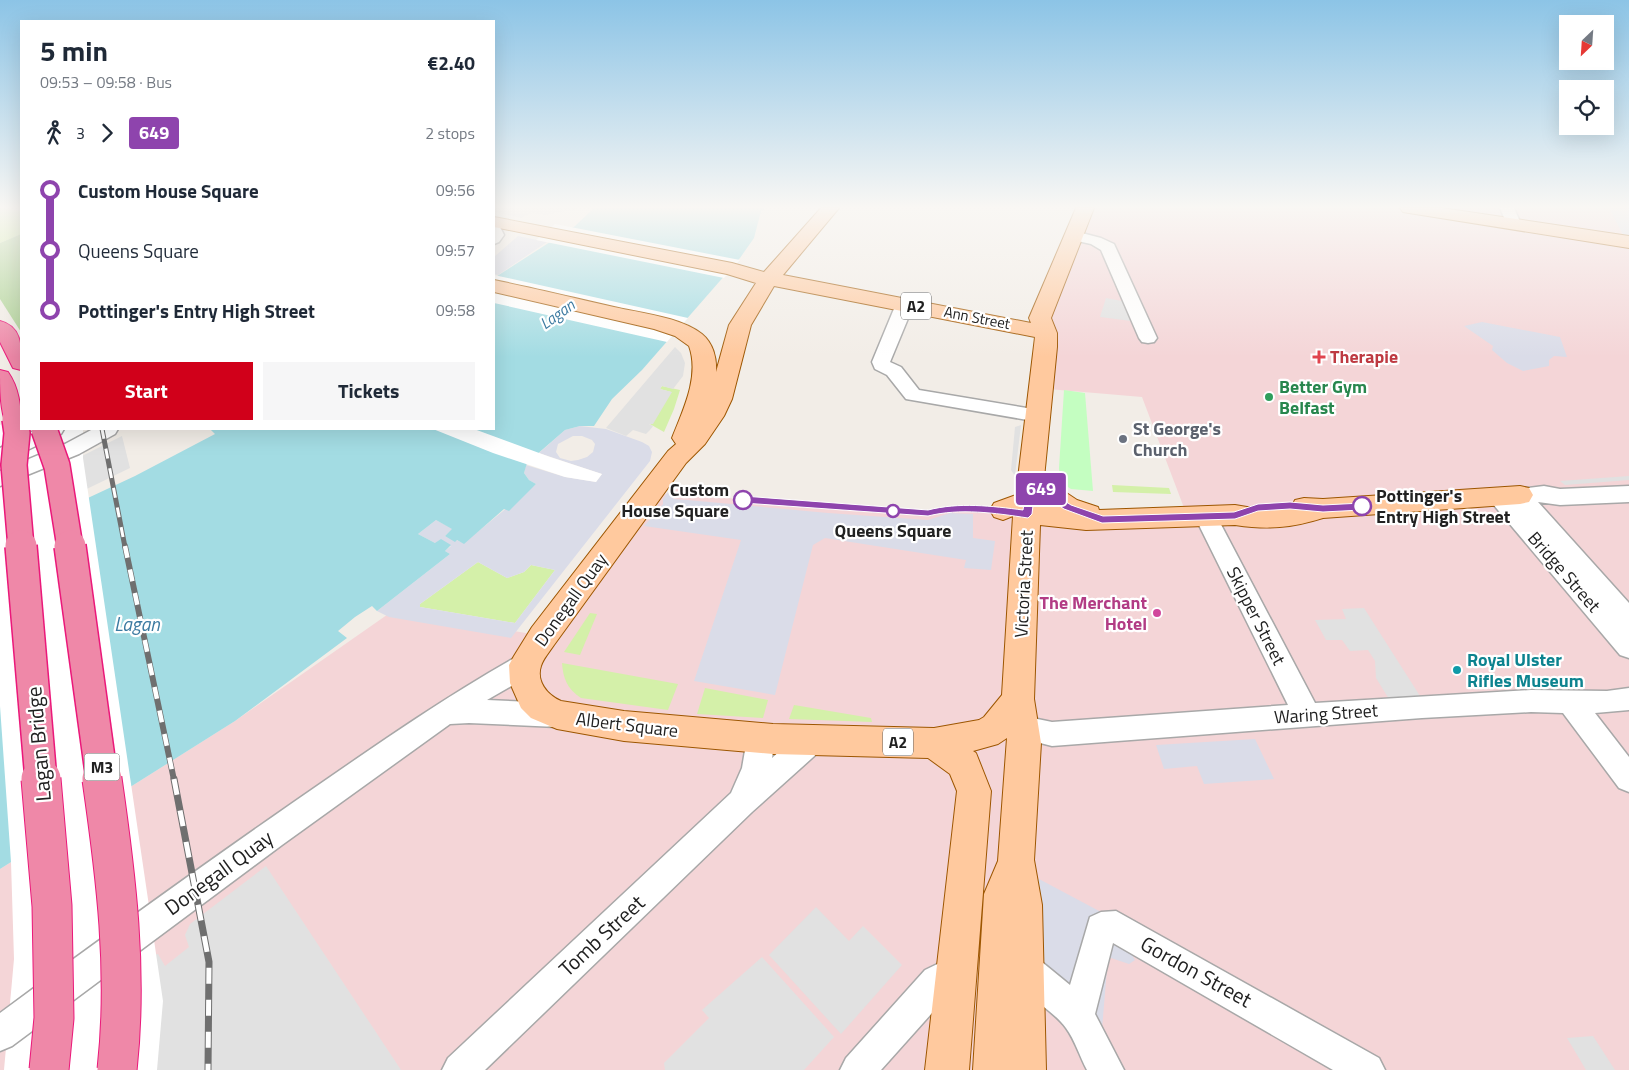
<!DOCTYPE html>
<meta charset="utf-8">
<style>
body{margin:0;font-family:"Titillium Web",sans-serif;background:#f6f6f7;color:#1f2937;height:100vh;display:flex;flex-direction:column;font-size:19px;white-space:nowrap}
*{box-sizing:border-box;margin:0}
p{font-size:16px;color:#747a83}
.icon{flex:none;width:28px;height:28px;fill:none;stroke:currentColor;stroke-width:2;stroke-linecap:round;stroke-linejoin:round}
.map{position:relative;flex:1;overflow:hidden}
.sheet{position:absolute;left:20px;top:20px;width:475px;height:410px;display:flex;flex-direction:column;background:#fff;border-radius:0px;box-shadow:0 5px 20px #0002}
.sheet>*{flex:none}
.badge{padding:0 10px;border-radius:4px;font-size:18px;line-height:32px}
.needle{width:32px;rotate:205deg}
.fabs{position:absolute;left:1559px;top:15px;display:grid;gap:10px}
.fabs a{display:grid;place-items:center;width:55px;height:55px;border-radius:0px;background:#fff;box-shadow:0 5px 20px #0002;font-size:25px}
.map>.badge{position:absolute;translate:-50% -50%;box-shadow:0 0 0 2px #fff}
.legs{display:flex;align-items:center;gap:8px;height:55px;padding:0 20px;font-size:16px}
.legs p{margin-inline-start:auto}
.summary{display:flex;align-items:center;justify-content:space-between;height:85px;padding:0 20px}
h1{font-size:28px;font-weight:700;line-height:38px}
.cta{display:flex;gap:10px;margin-top:auto;padding:10px 20px}
.cta a{flex:1;height:58px;border-radius:0px;background:#d1001a;color:#fff;font-size:20px;font-weight:700;line-height:58px;text-align:center}
.cta a+a{background:#f6f6f7;color:#1f2937}
ul{padding:0 20px;list-style:none}
li{display:flex;align-items:center;gap:18px;height:60px;font-size:19px}
li i{display:grid;place-items:center;width:8px;height:100%;margin:0 6px;background:currentColor}
li i::after{content:'';width:12px;height:12px;margin:-6px;border:4px solid;border-radius:50%;background:#fff}
li p{margin-inline-start:auto}
li:first-child i{background:linear-gradient(#0000 50%,currentColor 0)}
li:last-child i{background:linear-gradient(currentColor 50%,#0000 0)}
.map>svg:first-child{display:block}
</style>
<div class="map">
<svg width="1629" height="1070" viewBox="0 0 1629 1070">
<rect width="100%" height="100%" fill="#f2ede7"/>
<path fill="#dfdede" d="M 494,208 L 581,208 L 545,215 L 532,213 L 521,218 L 494,212 Z"/>
<path fill="#f4d5d7" d="M 1091,208 L 1615,208 L 1629,236 L 1629,1070 L 0,1070 L 0,869 L 235,721 L 394,610 L 543,636 L 641,505 L 679,488 L 697,495 L 801,505 L 928,513 L 941,510 L 976,509 L 1005,517 L 1041,521 L 1189,521 L 1142,397 L 1048,389 L 1046,333 Z"/>
<g fill="#d4f0a9">
<path d="M 0,208 L 21,211 L 21,234 L 0,243 Z"/>
<path d="M 662,386 L 680,390 L 674,409 L 664,432 L 648,423 L 671,392 L 660,389 Z"/>
<path d="M 1112,485 L 1169,488 L 1171,494 L 1113,492 Z"/>
<path d="M 478,562 L 507,578 L 524,572 L 531,565 L 555,570 L 515,623 L 420,607 L 420,604 Z"/>
<path d="M 590,613 L 597,614 L 580,655 L 564,652 Z"/>
<path d="M 562,663 L 678,684 L 668,710 L 581,698 C 567,689 563,678 562,663 Z"/>
<path d="M 705,688 L 768,700 L 763,718 L 697,714 Z"/>
<path d="M 794,705 L 871,718 L 872,722 L 789,719 Z"/>
</g>
<path fill="#b1d598" d="M 21,234 L 21,332 L 0,299 L 0,243 Z"/>
<path fill="#c4fec1" d="M 1064,390 L 1085,393 L 1093,491 L 1071,489 L 1060,482 L 1059,468 Z"/>
<g fill="#e1e1e1">
<path d="M 1106,298 L 1122,301 L 1131,321 L 1100,317 Z"/>
<path d="M 675,347 L 681,353 L 685,363 L 683,376 L 673,389 L 662,386 L 660,389 L 672,392 L 653,424 L 649,424 L 653,426 L 650,430 L 646,434 L 633,430 L 626,436 L 606,428 Z"/>
<path d="M 1021,425 L 1015,475 L 1015,476 L 1011,470 L 1015,427 Z"/>
<path d="M 122,436 L 130,468 L 0,531 L 0,497 Z"/>
<path d="M 1629,476 L 1629,480 L 1565,485 L 1560,481 Z"/>
<path d="M 1364,608 L 1420,696 L 1389,699 L 1376,678 L 1375,661 L 1368,650 L 1350,651 L 1342,640 L 1326,640 L 1315,620 L 1346,619 L 1342,609 Z"/>
<path d="M 266,866 L 401,1070 L 11,1070 L 146,956 L 158,954 L 165,966 L 189,947 L 185,935 L 190,924 Z"/>
<path d="M 816,907 L 849,941 L 863,926 L 902,965 L 841,1034 L 769,955 Z"/>
<path d="M 762,957 L 834,1037 L 804,1070 L 665,1070 L 664,1063 L 709,1018 L 702,1010 Z"/>
<path d="M 1593,1036 L 1615,1070 L 1586,1070 L 1567,1038 Z"/>
</g>
<g fill="#dadce8" fill-rule="evenodd">
<path d="M 1609,208 L 1629,208 L 1629,246 Z"/>
<path d="M 518,236 L 547,242 L 498,275 L 494,274 L 494,257 Z"/>
<path d="M 1482,322 L 1560,337 L 1567,357 L 1554,356 L 1549,360 L 1549,366 L 1523,371 L 1507,363 L 1492,350 L 1493,346 L 1464,326 Z"/>
<path d="M 580,426 L 606,429 L 642,442 L 649,446 L 652,452 L 650,461 L 511,638 L 389,617 L 377,611 L 450,554 L 445,551 L 451,546 L 435,543 L 418,534 L 436,520 L 453,529 L 445,536 L 464,543 L 536,484 L 529,480 L 524,473 L 526,465 L 565,477 L 596,482 L 602,474 L 539,453 L 565,430 ZM 573,436 L 582,436 L 592,440 L 595,444 L 593,452 L 587,457 L 578,460 L 571,461 L 560,458 L 556,452 L 558,444 ZM 478,562 L 507,578 L 524,572 L 531,565 L 555,570 L 515,623 L 420,607 L 420,604 Z"/>
<path d="M 668,492 L 674,499 L 687,500 L 828,513 L 928,520 L 950,513 L 973,514 L 973,538 L 995,541 L 991,570 L 964,568 L 966,560 L 825,538 L 813,545 L 775,695 L 694,681 L 741,540 L 644,526 L 663,504 L 663,499 Z"/>
<path d="M 1255,739 L 1274,779 L 1204,784 L 1197,766 L 1164,769 L 1156,745 Z"/>
<path d="M 1039,879 L 1101,912 L 1116,927 L 1135,960 L 1129,964 L 1108,957 L 1102,1029 L 1085,993 L 1047,970 L 1023,944 L 1018,881 Z"/>
</g>
<path fill="#a3dce3" d="M 594,208 L 764,208 L 764,210 L 761,211 L 754,238 L 740,258 L 642,370 L 612,399 L 594,426 L 580,426 L 565,430 L 527,463 L 524,473 L 529,480 L 536,484 L 509,511 L 504,509 L 464,544 L 457,540 L 455,542 L 445,536 L 452,529 L 436,520 L 418,534 L 435,543 L 441,539 L 451,545 L 445,551 L 450,554 L 377,611 L 372,606 L 355,617 L 338,631 L 347,638 L 235,721 L 0,869 L 0,539 L 135,476 L 215,434 L 210,429 L 494,429 L 494,278 L 575,226 Z"/>
<g fill="#fff">
<path d="M 555,224 L 740,260 L 724,278 L 536,240 Z"/>
<path d="M 494,275 L 688,318 L 667,342 L 494,303 Z"/>
<path d="M 21,417 L 21,429 L 83,429 L 83,458 L 163,1001 L 157,1070 L 4,1070 L 14,959 L 11,862 L 0,706 L 0,425 Z"/>
<path d="M 433,429 L 474,429 L 550,457 L 602,474 L 596,482 L 565,477 L 493,453 Z"/>
</g>
<g fill="none" stroke-linecap="round" stroke-linejoin="round">
<defs>
<g id="minor">
<path d="M 1500,208 L 1514,208 L 1521,224 L 1518,227 L 1508,227 Z"/>
<path d="M 494,223 L 499,225 L 504,235 L 499,242 L 494,244 Z"/>
<path d="M 1074,231 L 1101,238 L 1114,244 L 1157,338 L 1154,342 L 1148,343 L 1142,342 L 1139,338 L 1101,250 L 1091,244 L 1069,239 L 1066,236 L 1069,233 Z"/>
<path d="M 905,299 L 911,300 L 914,304 L 890,362 L 901,367 L 919,390 L 1039,410 L 1046,412 L 1049,416 L 1046,420 L 1039,422 L 906,399 L 887,375 L 875,369 L 872,362 L 896,304 L 899,300 Z"/>
<path d="M 38,429 L 64,429 L 61,434 L 0,463 L 0,448 Z"/>
<path d="M 93,429 L 118,429 L 115,434 L 79,454 L 0,486 L 0,471 L 65,444 Z"/>
<path d="M 1544,486 L 1560,489 L 1629,486 L 1629,502 L 1560,505 L 1538,502 L 1629,603 L 1629,658 L 1620,655 L 1487,497 L 1490,492 C 1499,489 1504,490 1510,497 L 1509,495 L 1512,490 Z"/>
<path d="M 1206,509 L 1214,511 L 1217,517 L 1315,703 L 1531,690 L 1607,691 L 1629,688 L 1629,710 L 1595,713 L 1629,757 L 1629,792 L 1619,788 L 1563,713 L 1531,712 L 1422,718 L 1052,746 L 1013,736 L 1009,728 L 1013,720 L 1023,716 L 1052,722 L 1288,705 L 1195,517 L 1198,511 Z"/>
<path d="M 525,654 L 534,657 L 538,665 L 534,673 L 487,700 L 557,703 L 566,707 L 570,715 L 566,723 L 557,727 L 469,723 L 450,724 L 282,845 L 12,1046 L 0,1051 L 0,1013 C 96,942 193,872 291,804 C 365,753 438,701 516,657 Z"/>
<path d="M 761,727 L 771,730 L 775,739 L 772,758 L 801,732 L 811,729 L 821,732 L 825,741 L 821,750 L 752,812 L 485,1070 L 442,1070 L 448,1058 L 731,793 L 742,768 L 747,739 L 751,730 Z"/>
<path d="M 1116,911 L 1379,1058 L 1385,1070 L 1333,1070 L 1113,943 L 1095,1014 L 1124,1070 L 1087,1070 C 1080,1057 1075,1040 1066,1028 C 1050,1006 1019,995 1009,970 L 1013,958 L 1025,954 L 1037,958 L 1070,985 L 1090,917 L 1101,912 Z"/>
<path d="M 956,955 L 968,959 L 972,971 L 968,983 L 949,994 L 881,1070 L 840,1070 L 846,1058 L 925,970 Z"/>
</g>
<g id="major">
<path d="M 821,208 L 839,208 L 783,275 L 1031,323 L 1029,318 L 1076,208 L 1094,208 L 1051,318 L 1057,333 L 1057,347 L 1044,478 L 1077,500 L 1098,507 L 1099,510 L 1235,505 L 1259,509 L 1291,508 L 1295,500 L 1304,498 L 1323,499 L 1520,486 L 1529,488 L 1533,495 L 1529,502 L 1520,504 L 1323,518 C 1291,528 1269,530 1235,525 L 1086,530 L 1040,525 L 1034,699 L 1041,743 L 1034,860 L 1042,905 L 1046,1070 L 973,1070 L 984,894 L 998,861 L 1007,738 L 998,744 L 973,751 L 976,753 L 991,791 L 969,1070 L 925,1070 L 957,791 L 950,774 L 928,758 L 773,754 L 624,741 L 557,729 L 531,718 L 521,708 L 510,683 L 509,665 L 514,656 L 532,627 L 668,451 L 676,444 L 672,438 C 683,410 700,376 689,346 L 675,336 L 654,329 L 494,292 L 494,280 C 534,288 574,298 614,307 C 640,313 681,317 702,334 C 713,343 717,358 716,372 L 729,325 L 756,283 L 727,274 L 494,227 L 494,217 L 732,263 L 764,272 ZM 774,286 L 1035,337 L 1016,495 L 994,503 L 990,510 L 994,517 L 1003,520 L 1013,516 L 1002,695 L 984,717 L 979,720 L 934,728 L 773,724 L 624,711 L 561,701 C 547,695 536,681 541,666 C 543,659 550,651 554,645 L 686,463 L 705,444 L 724,416 L 732,399 L 751,325 Z"/>
<path d="M 1400,208 L 1442,208 L 1629,236 L 1629,248 L 1409,213 L 1403,212 Z"/>
</g>
<g id="highway">
<path d="M 0,321 C 24,327 21,350 21,370 L 13,368 L 0,342 Z"/>
<path d="M 0,370 L 8,372 C 19,388 21,406 21,425 L 15,427 L 6,424 C 0,409 0,388 0,370 Z"/>
</g>
</defs>
<use href="#minor" stroke="#a8a8a8" stroke-width="3"/>
<use href="#major" stroke="#9d5600" stroke-width="2"/>
<use href="#highway" stroke="#eb187a" stroke-width="2"/>
<use href="#minor" fill="#fff" fill-rule="evenodd"/>
<use href="#major" fill="#ffc99e" fill-rule="evenodd"/>
<use href="#highway" fill="#ef88a8" fill-rule="evenodd"/>
<defs>
<path id="rail-far2" d="M 102,429 L 125,547"/>
<path id="rail-far1" d="M 125,546 L 174,780"/>
<path id="rail" d="M 174,779 L 209,962 L 208,1070"/>
</defs>
<use href="#rail-far2" stroke="#6f6f6f" stroke-width="5"/>
<use href="#rail-far1" stroke="#6f6f6f" stroke-width="6"/>
<use href="#rail" stroke="#6f6f6f" stroke-width="7"/>
<use href="#rail-far2" stroke="#fff" stroke-width="3" stroke-dasharray="10" stroke-linecap="butt"/>
<use href="#rail-far1" stroke="#fff" stroke-width="4.5" stroke-dasharray="12" stroke-linecap="butt"/>
<use href="#rail" stroke="#fff" stroke-width="5" stroke-dasharray="16" stroke-linecap="butt"/>
<defs>
<g id="highway-bridge-far2">
<path d="M 15,419 L 17,433 L 14,465 L 21,547"/>
<path d="M 44,429 L 57,466 L 70,547"/>
</g>
<g id="highway-bridge-far1">
<path d="M 21,546 L 41,780"/>
<path d="M 70,546 L 102,780"/>
</g>
<g id="highway-bridge">
<path d="M 41,779 L 52,906 L 54,1018 L 49,1070"/>
<path d="M 102,779 C 116,876 128,972 117,1070"/>
</g>
</defs>
<use href="#highway-bridge-far2" stroke="#eb187a" stroke-width="28" stroke-linecap="butt"/>
<use href="#highway-bridge-far1" stroke="#eb187a" stroke-width="34" stroke-linecap="butt"/>
<use href="#highway-bridge" stroke="#eb187a" stroke-width="41" stroke-linecap="butt"/>
<use href="#highway-bridge-far2" stroke="#ef88a8" stroke-width="25"/>
<use href="#highway-bridge-far1" stroke="#ef88a8" stroke-width="31"/>
<use href="#highway-bridge" stroke="#ef88a8" stroke-width="39"/>
</g>
<linearGradient id="sky" x2="0" y2="1"><stop stop-color="#8cc4e6"/><stop offset="0.58" stop-color="#f9f7f4"/><stop offset="1" stop-color="#f9f7f4" stop-opacity="0"/></linearGradient>
<rect width="1629" height="357" fill="url(#sky)"/>
<path fill="#8e44ad" stroke="#fff" d="M 1031,479 L 1071,505 L 1103,516 L 1234,512 L 1258,504 L 1290,502 L 1323,505 L 1362,503 L 1367,506 L 1362,510 L 1323,512 L 1290,509 L 1258,511 L 1235,519 L 1102,523 L 1064,509 L 1035,489 L 1032,514 L 1028,518 C 995,513 960,508 928,516 L 743,503 L 739,500 L 743,496 L 928,510 C 959,502 992,506 1023,510 L 1027,482 Z"/>
<path fill="#e0444e" stroke="#fff" stroke-width="2" d="M1316.5 349.5h5v5h5v5h-5v5h-5v-5h-5v-5h5z"/>
<circle fill="#2e9e5b" stroke="#fff" stroke-width="2" cx="1269" cy="397" r="5"/>
<circle fill="#6b7280" stroke="#fff" stroke-width="2" cx="1123" cy="439" r="5"/>
<g fill="#fff" stroke="#8e44ad" stroke-width="2.5">
<circle cx="743" cy="500" r="9"/>
<circle cx="1362" cy="506" r="9"/>
<circle cx="893" cy="511" r="6"/>
</g>
<circle fill="#d1479c" stroke="#fff" stroke-width="2" cx="1157" cy="613" r="5"/>
<circle fill="#0f9aa8" stroke="#fff" stroke-width="2" cx="1457" cy="670" r="5"/>
<g text-anchor="middle" stroke-width="4.5" stroke-linejoin="round" paint-order="stroke">
<g font-size="15" fill="#212121" stroke="#fff">
<text transform="translate(977 318) rotate(11)" y="5">Ann Street</text>
</g>
<g fill="#fff" stroke="#646464" stroke-width="1">
<rect x="901" y="292.5" width="30" height="27" rx="4"/>
<rect x="883" y="728.5" width="30" height="27" rx="4"/>
<rect x="84.5" y="753.5" width="35" height="27" rx="4"/>
</g>
<g font-size="16" font-weight="bold" fill="#212121">
<text x="916" y="312">A2</text>
<text x="898" y="748">A2</text>
<text x="102" y="773">M3</text>
</g>
<g font-size="16" font-style="italic" fill="#3c7aa1" stroke="#fff">
<text transform="translate(557 314) rotate(-36)" y="6">Lagan</text>
</g>
<g font-size="18" font-weight="bold" fill="#be3a42" stroke="#fff" text-anchor="start">
<text x="1330" y="363">Therapie</text>
</g>
<g font-size="18" font-weight="bold" fill="#27864d" stroke="#fff" text-anchor="start">
<text x="1279" y="393">Better Gym<tspan x="1279" dy="21">Belfast</tspan></text>
</g>
<g font-size="18" font-weight="bold" fill="#5b616d" stroke="#fff" text-anchor="start">
<text x="1133" y="435">St George's<tspan x="1133" dy="21">Church</tspan></text>
</g>
<g font-size="18" font-weight="bold" fill="#212121" stroke="#fff" text-anchor="end">
<text x="729" y="496">Custom<tspan x="729" dy="21">House Square</tspan></text>
<text x="1376" y="502" text-anchor="start">Pottinger's<tspan x="1376" dy="21">Entry High Street</tspan></text>
<text x="893" y="537" text-anchor="middle">Queens Square</text>
</g>
<g font-size="18" fill="#212121" stroke="#fff">
<text transform="translate(1564 572) rotate(49)" y="6">Bridge Street</text>
<text transform="translate(1024 584) rotate(-87)" y="6">Victoria Street</text>
<text transform="translate(571 600) rotate(-54)" y="6">Donegall Quay</text>
<text transform="translate(1256 616) rotate(63)" y="6">Skipper Street</text>
<text transform="translate(1326 714) rotate(-4)" y="6">Waring Street</text>
<text transform="translate(627 725) rotate(7)" y="6">Albert Square</text>
</g>
<g font-size="18" font-weight="bold" fill="#b23c85" stroke="#fff" text-anchor="end">
<text x="1147" y="609">The Merchant<tspan x="1147" dy="21">Hotel</tspan></text>
</g>
<g font-size="18" font-weight="bold" fill="#0d838f" stroke="#fff" text-anchor="start">
<text x="1467" y="666">Royal Ulster<tspan x="1467" dy="21">Rifles Museum</tspan></text>
</g>
<g font-size="19" font-style="italic" fill="#3c7aa1" stroke="#fff">
<text x="137" y="631">Lagan</text>
</g>
<g font-size="21" fill="#212121" stroke="#fff">
<text transform="translate(39 744) rotate(-95)" y="7">Lagan Bridge</text>
<text transform="translate(219 873) rotate(-36)" y="7">Donegall Quay</text>
<text transform="translate(602 936) rotate(-43)" y="7">Tomb Street</text>
<text transform="translate(1196 972) rotate(29)" y="7">Gordon Street</text>
</g>
</g>
</svg>
<div class="fabs">
<a><svg class="needle" viewBox="-14 -14 28 28"><path d="M0-13l5 13h-10z" fill="#e53935"/><path d="M0 13l5-13h-10z" fill="#747a83"/></svg></a>
<a><svg class="icon" aria-label="locate" viewBox="0 0 24 24"><circle cx="12" cy="12" r="6"/><path d="M12 2v4M12 18v4M2 12h4M18 12h4"/></svg></a>
</div>
<b class="badge" style="left:1041px;top:489px;background:#8e44ad;color:#fff">649</b>
<section class="sheet">
<div class="summary"><div><h1>5 min</h1><p>09:53 – 09:58 · Bus</p></div><b>€2.40</b></div>
<div class="legs"><svg class="icon" aria-label="walk" viewBox="0 0 24 24"><circle cx="13" cy="4" r="2"/><path d="M13 8l-2 6 4 7M11 14l-3 7M7 12l3-4h3l4 4"/></svg>3<svg class="icon" aria-label="forward" viewBox="0 0 24 24"><path d="M9 5l7 7-7 7"/></svg><b class="badge" style="background:#8e44ad;color:#fff">649</b><p>2 stops</p></div>
<ul>
<li><i style="color:#8e44ad"></i><b>Custom House Square</b><p>09:56</p></li>
<li><i style="color:#8e44ad"></i><span>Queens Square</span><p>09:57</p></li>
<li><i style="color:#8e44ad"></i><b>Pottinger's Entry High Street</b><p>09:58</p></li>
</ul>
<div class="cta"><a>Start</a><a>Tickets</a></div>
</section>
</div>
